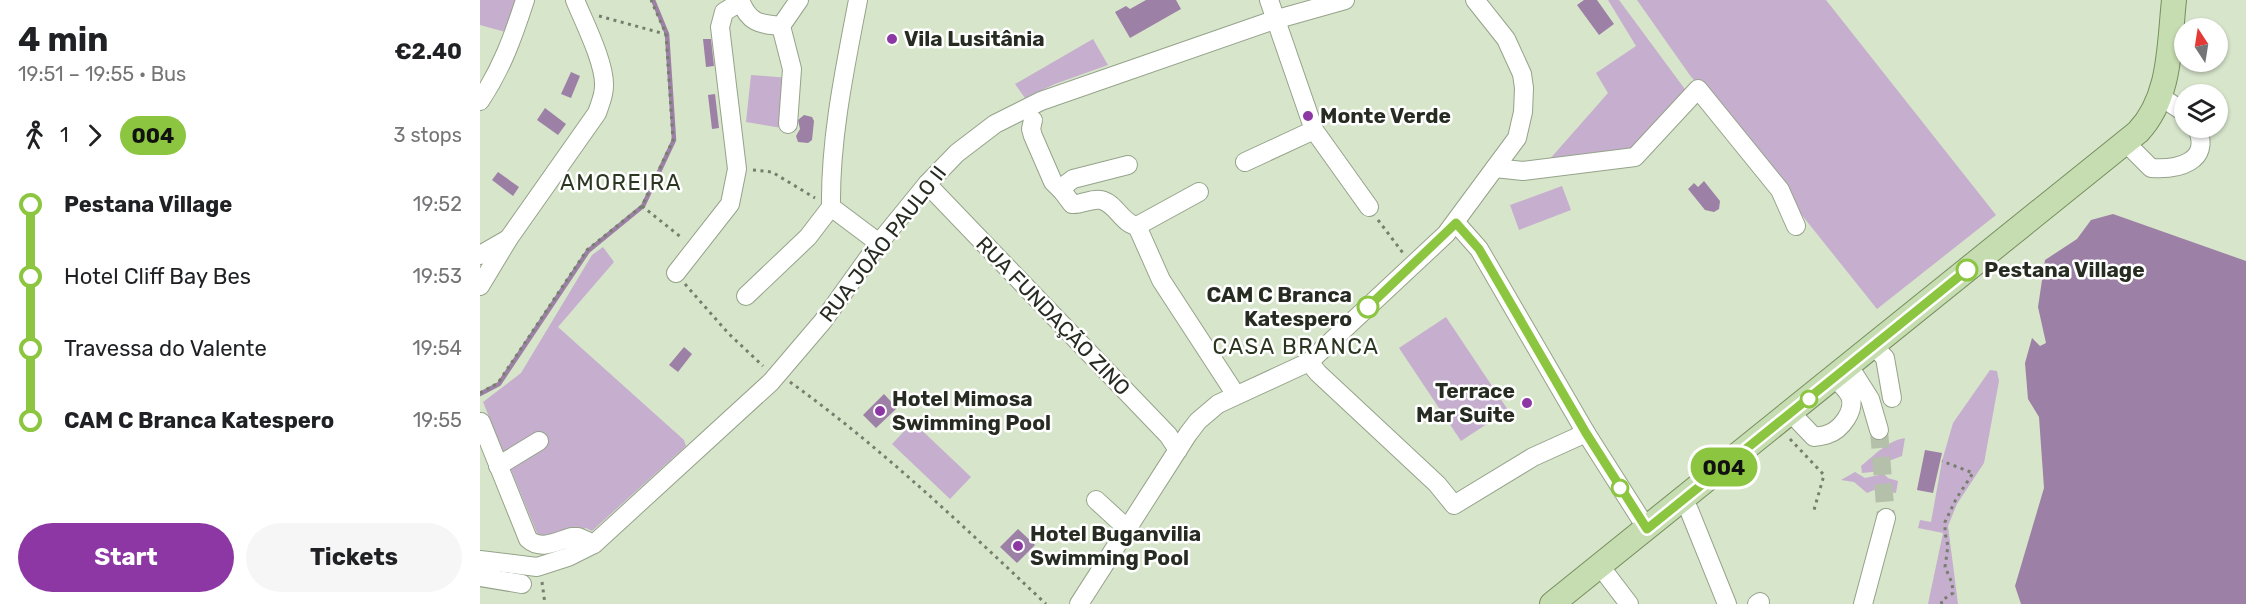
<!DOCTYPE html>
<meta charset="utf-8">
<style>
body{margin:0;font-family:Rubik,sans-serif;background:#f6f6f6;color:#202124;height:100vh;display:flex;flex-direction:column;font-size:22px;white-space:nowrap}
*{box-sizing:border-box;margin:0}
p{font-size:20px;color:#757577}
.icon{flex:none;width:33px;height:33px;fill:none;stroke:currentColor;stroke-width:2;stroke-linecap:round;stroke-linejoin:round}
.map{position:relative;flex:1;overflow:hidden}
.panel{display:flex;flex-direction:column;background:#fff;width:480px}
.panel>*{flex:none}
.badge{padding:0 12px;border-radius:20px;font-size:21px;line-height:39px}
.needle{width:39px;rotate:348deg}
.buttons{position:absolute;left:1694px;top:18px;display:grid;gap:12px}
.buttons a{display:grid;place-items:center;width:54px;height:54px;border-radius:50%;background:#fff;box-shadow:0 2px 4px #0004;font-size:30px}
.map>.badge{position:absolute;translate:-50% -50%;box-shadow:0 0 0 3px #fff}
.legs{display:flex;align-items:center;gap:9px;height:66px;padding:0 18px;font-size:20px}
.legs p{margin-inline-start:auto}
.summary{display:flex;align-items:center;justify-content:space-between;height:102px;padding:0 18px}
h1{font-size:33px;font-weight:700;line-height:45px}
.action{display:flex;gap:12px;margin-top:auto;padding:12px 18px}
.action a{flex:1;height:69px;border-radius:36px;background:#8d37a4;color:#fff;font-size:24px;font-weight:700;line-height:69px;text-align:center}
.action a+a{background:#f6f6f6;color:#202124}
ul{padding:0 18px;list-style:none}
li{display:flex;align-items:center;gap:21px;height:72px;font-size:22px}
li i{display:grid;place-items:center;width:9px;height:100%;margin:0 8px;background:currentColor}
li i::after{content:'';width:15px;height:15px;margin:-8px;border:4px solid;border-radius:50%;background:#fff}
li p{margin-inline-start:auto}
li:first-child i{background:linear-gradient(#0000 50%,currentColor 0)}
li:last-child i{background:linear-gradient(currentColor 50%,#0000 0)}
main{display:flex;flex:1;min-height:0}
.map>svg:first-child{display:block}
</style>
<main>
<section class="panel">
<div class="summary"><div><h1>4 min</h1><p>19:51 – 19:55 · Bus</p></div><b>€2.40</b></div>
<div class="legs"><svg class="icon" aria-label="walk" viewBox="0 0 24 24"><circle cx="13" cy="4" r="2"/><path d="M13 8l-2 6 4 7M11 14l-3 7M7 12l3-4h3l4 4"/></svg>1<svg class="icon" aria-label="forward" viewBox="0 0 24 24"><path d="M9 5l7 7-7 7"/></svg><b class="badge" style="background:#8cc641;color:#111">004</b><p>3 stops</p></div>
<ul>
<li><i style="color:#8cc641"></i><b>Pestana Village</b><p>19:52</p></li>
<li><i style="color:#8cc641"></i><span>Hotel Cliff Bay Bes</span><p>19:53</p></li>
<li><i style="color:#8cc641"></i><span>Travessa do Valente</span><p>19:54</p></li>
<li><i style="color:#8cc641"></i><b>CAM C Branca Katespero</b><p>19:55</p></li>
</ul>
<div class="action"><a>Start</a><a>Tickets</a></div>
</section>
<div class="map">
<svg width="1766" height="604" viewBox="0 0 1766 604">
<rect width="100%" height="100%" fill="#d7e5cb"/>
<g fill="#c6aece">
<path d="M 0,0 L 42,0 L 29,33 L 0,25 Z"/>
<path d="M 1128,0 L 1139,0 L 1207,92 L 1151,154 L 1069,160 L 1128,93 L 1116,73 L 1156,46 Z"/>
<path d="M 1157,0 L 1346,0 L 1516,215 L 1397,309 L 1209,74 Z"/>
<path d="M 613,39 L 628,65 L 575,84 L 545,98 L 535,84 Z"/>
<path d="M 271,75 L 309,78 L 302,128 L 266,122 Z"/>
<path d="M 1082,186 L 1091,210 L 1039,230 L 1030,205 Z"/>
<path d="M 123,247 L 134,262 L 78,327 L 204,440 L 206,446 L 112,531 L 106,528 L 83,536 L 59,538 L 3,402 L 41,373 L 112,255 Z"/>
<path d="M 966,317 L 1028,410 L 981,441 L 919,348 Z"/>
<path d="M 1510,370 L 1517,371 L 1519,381 L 1504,463 L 1477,504 L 1468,526 L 1478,604 L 1448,604 L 1463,533 L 1438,528 L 1440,520 L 1451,522 L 1462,461 L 1473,423 Z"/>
<path d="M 433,422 L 491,477 L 470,499 L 412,444 Z"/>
<path d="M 1425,438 L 1422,456 L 1406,462 L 1402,471 L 1382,473 L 1381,466 C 1395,455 1407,441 1425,438 Z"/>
<path d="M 1375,472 L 1385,478 L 1404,474 L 1408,478 L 1418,481 L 1416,493 L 1394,490 L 1387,493 L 1374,482 L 1361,480 Z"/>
</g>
<g fill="#9d80a5">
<path d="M 666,0 L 696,0 L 701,9 L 650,38 L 635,12 L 646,6 L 650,9 Z"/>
<path d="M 1104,0 L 1117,0 L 1134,24 L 1119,35 L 1097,5 Z"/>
<path d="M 223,39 L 231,39 L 234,66 L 226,67 Z"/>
<path d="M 91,72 L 100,76 L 91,98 L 81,94 Z"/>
<path d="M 235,94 L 239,128 L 232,129 L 228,95 Z"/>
<path d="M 65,108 L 86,124 L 78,135 L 57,120 Z"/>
<path d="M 324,115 L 332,117 L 334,121 L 332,140 L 328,143 L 318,142 L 316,136 L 320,129 L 318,120 Z"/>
<path d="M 18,172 L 39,187 L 33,196 L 12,180 Z"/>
<path d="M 1224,181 L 1240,201 L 1239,209 L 1234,212 L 1225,210 L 1208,189 L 1214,183 L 1218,187 Z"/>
<path d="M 1633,214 L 1766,261 L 1766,604 L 1541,604 L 1535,586 L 1564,488 L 1559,417 L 1548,399 L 1545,363 L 1552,338 L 1560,346 L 1566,343 L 1558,307 L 1565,260 L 1597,239 L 1611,220 Z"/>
<path d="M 204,347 L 212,354 L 198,372 L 189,365 Z"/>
<path d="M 404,394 L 417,408 L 396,428 L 383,415 Z"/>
<path d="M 1445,450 L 1462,453 L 1453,493 L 1437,490 Z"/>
<path d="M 538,529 L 555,545 L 537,563 L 520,547 Z"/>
</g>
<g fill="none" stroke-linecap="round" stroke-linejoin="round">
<path stroke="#9d80a5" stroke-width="4.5" d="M 0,394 L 19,384 L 108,251 L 163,206 L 194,140 L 187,34 L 173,0"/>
<path stroke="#b4c0a9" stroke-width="18" stroke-dasharray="18 9" stroke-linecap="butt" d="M 1399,430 L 1406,518"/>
<defs>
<g id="minor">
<path d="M 260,0 C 269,23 279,24 301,26"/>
<path d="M 789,0 L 834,130 L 889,207"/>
<path d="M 301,26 L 312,69 L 308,124"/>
<path d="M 301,26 L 319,0"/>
<path d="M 1681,97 L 1704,112"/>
<path d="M 0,101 C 22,68 33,37 45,0"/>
<path d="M 553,120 L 551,129 L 553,136 L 573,182 L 583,192"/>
<path d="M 1646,143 L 1671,168 C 1697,170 1732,162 1717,128"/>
<path d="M 765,162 L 834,130"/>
<path d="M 648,165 L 593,179 L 585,185 L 583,192 L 592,204 C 601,205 612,198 621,200 C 636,203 642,224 657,226"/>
<path d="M 1015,168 L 1043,171 L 1155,157 L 1218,89 L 1300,190 L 1316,226"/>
<path d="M 447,184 L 688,435 L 698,450"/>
<path d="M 351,207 C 350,138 365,68 378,0"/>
<path d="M 351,207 L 399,243"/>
<path d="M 976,223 L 999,249 L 1106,433 L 1167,529"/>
<path d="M 657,226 L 681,280 L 756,395"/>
<path d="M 657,226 L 719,192"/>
<path d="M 0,255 L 28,239"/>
<path d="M 196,273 L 250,204 L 257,169 L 240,27 L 244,12 L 260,2"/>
<path d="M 0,286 L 29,238 L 117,113 C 120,104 124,96 124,86 C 125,63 104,22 95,0"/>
<path d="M 266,296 L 328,237 L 351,207"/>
<path d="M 1394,346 L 1405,358 L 1412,398"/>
<path d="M 829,362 L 838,373 L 957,484 L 974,505 L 1053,457 L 1106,433"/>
<path d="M 1369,366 L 1390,399 L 1399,430"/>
<path d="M 1311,413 L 1334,437 C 1339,436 1344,436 1348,434 C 1361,430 1376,410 1370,396 C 1367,390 1360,383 1355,378"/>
<path d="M 1,422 L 48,539 C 61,551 77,541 92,537 L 98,537 L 114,544"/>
<path d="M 18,466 L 59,441"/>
<path d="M 616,500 L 640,522 L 648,526"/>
<path d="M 1203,500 L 1209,510 L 1247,604"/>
<path d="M 0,560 L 57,567 L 88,557 L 114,544 L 291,382 L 343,321 L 399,243 L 447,184 L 477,153 L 515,124 L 561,101 L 794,20 L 865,0"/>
<path d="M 1120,566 L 1149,604"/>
<path d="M 0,577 L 42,584"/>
<path d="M 599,604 L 708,434 L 718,421 L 738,404 L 829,362 L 966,234 L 1037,138 L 1043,112 L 1044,88 L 1042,74 L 1026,39 L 995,0"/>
<path d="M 1277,604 L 1280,602"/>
<path d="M 1383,604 L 1406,518"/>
</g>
<path id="major" d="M 1072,604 L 1658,132 C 1691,97 1689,46 1694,0"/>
</defs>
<use href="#minor" stroke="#95a38a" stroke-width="20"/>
<use href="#major" stroke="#768f5d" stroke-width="26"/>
<g stroke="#767f6e" stroke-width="3" stroke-dasharray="3 4.5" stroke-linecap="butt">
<path d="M 119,16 L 185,34"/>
<path d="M 273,170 L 292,172 L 335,198"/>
<path d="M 162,206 L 202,238"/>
<path d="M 898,220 L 923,253"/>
<path d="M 205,284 L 248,333 L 283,366"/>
<path d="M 310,382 C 402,448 484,527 566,604"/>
<path d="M 0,393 L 18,383 L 107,250 L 162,206 L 193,140 L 186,34 L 171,0"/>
<path d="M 1310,439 L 1344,475 L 1334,510"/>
<path d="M 62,582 L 65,604"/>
<path d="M 1462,604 L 1461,601 L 1473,593 L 1472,583 L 1465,567 L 1468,546 L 1465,533 L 1465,522 L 1476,499 L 1493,473 L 1462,461"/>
</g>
<use href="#minor" stroke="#fff" stroke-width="18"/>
<use href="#major" stroke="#c6dcb1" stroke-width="24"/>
</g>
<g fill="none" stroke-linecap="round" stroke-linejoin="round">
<defs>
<path id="line-1" d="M 888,307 L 976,223 L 999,249 L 1106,433 L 1167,529 L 1487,270"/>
</defs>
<use href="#line-1" stroke="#fff" stroke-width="14"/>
<use href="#line-1" stroke="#8cc641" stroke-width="9"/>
</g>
<g fill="#8d37a4" stroke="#fff" stroke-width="2">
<circle cx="412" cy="39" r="6"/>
<circle cx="828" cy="116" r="6"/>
<circle cx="1047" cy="403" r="6"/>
<circle cx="400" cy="411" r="6"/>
<circle cx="538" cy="546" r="6"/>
</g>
<g fill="#fff" stroke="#8cc641" stroke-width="3">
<circle cx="1487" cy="270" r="10"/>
<circle cx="888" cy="307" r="10"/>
<circle cx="1329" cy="399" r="8"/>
<circle cx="1140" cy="488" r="8"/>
</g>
<g text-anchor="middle" stroke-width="5" stroke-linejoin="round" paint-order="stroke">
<g font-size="21" font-weight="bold" fill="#272c22" stroke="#fff" text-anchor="start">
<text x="424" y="46">Vila Lusitânia</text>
<text x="840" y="123">Monte Verde</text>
<text x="1035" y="398" text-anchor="end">Terrace<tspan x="1035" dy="24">Mar Suite</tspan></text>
<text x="412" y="406">Hotel Mimosa<tspan x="412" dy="24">Swimming Pool</tspan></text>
<text x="550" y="541">Hotel Buganvilia<tspan x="550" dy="24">Swimming Pool</tspan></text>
</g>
<g font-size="21" fill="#272c22" stroke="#fff">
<text transform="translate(403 244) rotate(-52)" y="7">RUA JOÃO PAULO II</text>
<text transform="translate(573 316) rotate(46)" y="7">RUA FUNDAÇÃO ZINO</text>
</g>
<g font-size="21" font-weight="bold" fill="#272c22" stroke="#fff" text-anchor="start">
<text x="1504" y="277">Pestana Village</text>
<text x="872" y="302" text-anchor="end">CAM C Branca<tspan x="872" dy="24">Katespero</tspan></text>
</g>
<g font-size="22" letter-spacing="1.5" fill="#2c3722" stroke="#fff">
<text x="141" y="190">AMOREIRA</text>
<text x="816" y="354">CASA BRANCA</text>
</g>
</g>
</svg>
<div class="buttons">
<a><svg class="needle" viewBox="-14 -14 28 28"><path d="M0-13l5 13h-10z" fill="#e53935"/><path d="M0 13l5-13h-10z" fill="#757577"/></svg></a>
<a><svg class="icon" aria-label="layers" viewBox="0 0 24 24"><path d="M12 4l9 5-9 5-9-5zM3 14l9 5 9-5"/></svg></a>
</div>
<b class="badge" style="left:1244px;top:467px;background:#8cc641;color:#111">004</b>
</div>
</main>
